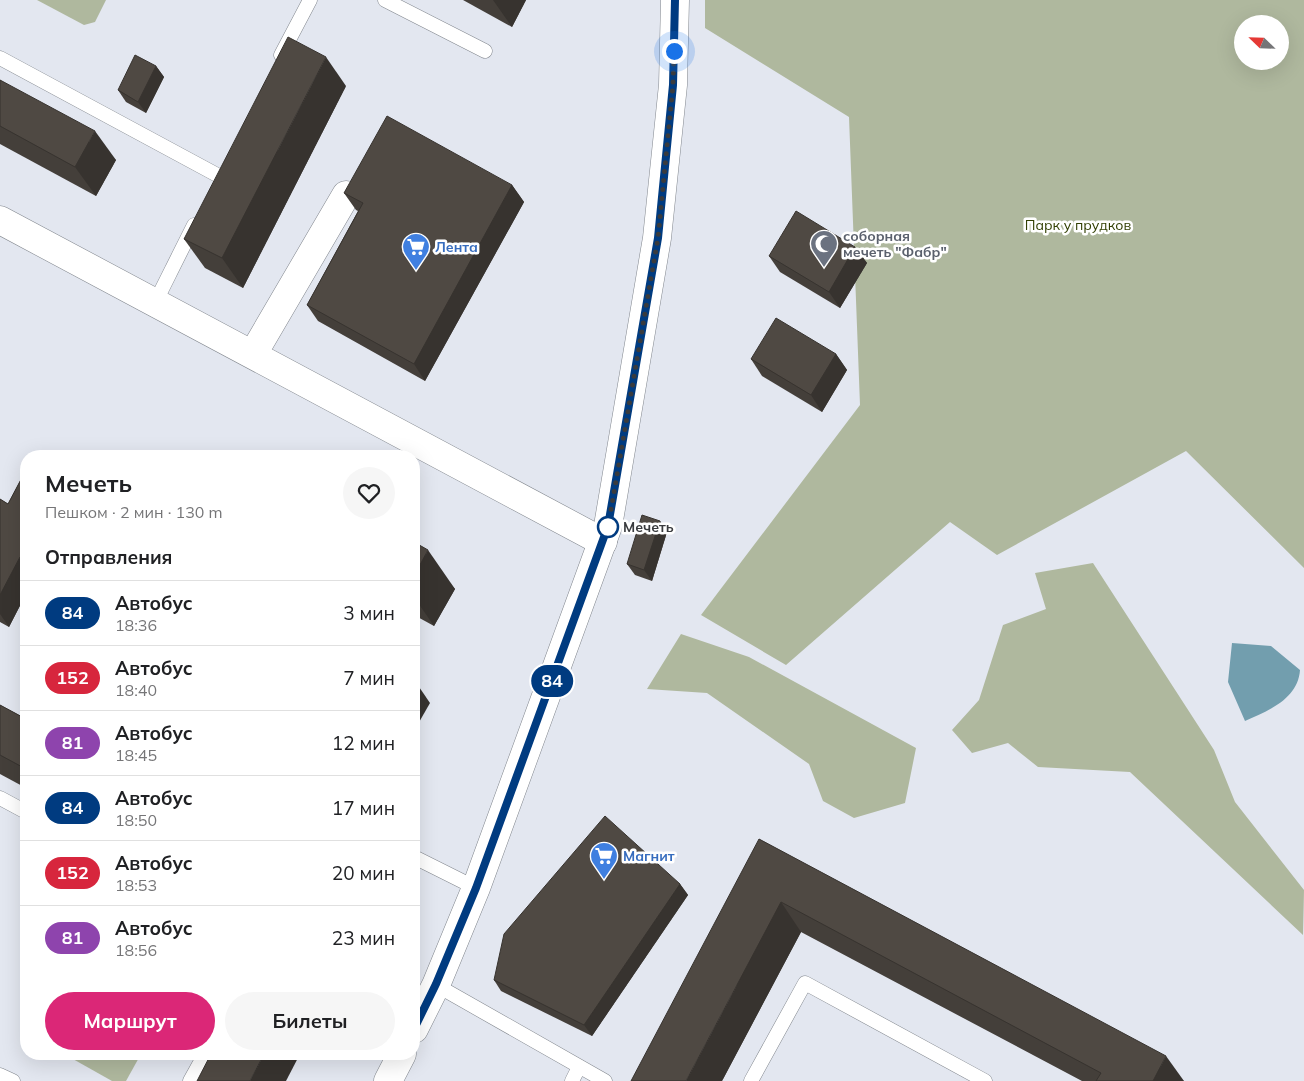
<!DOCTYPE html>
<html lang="ru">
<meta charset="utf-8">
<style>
body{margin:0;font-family:Mulish,sans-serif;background:#f6f6f6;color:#202124;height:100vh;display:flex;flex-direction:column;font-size:19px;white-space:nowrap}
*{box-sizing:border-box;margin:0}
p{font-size:16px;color:#757577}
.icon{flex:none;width:28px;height:28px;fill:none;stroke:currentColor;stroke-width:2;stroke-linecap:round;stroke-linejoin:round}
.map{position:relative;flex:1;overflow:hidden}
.sheet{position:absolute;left:20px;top:450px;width:400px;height:610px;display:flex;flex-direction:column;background:#fff;border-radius:20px;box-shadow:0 5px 20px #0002}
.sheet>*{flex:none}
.badge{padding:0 10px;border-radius:16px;font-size:18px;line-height:32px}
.needle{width:32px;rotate:293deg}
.controls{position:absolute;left:1234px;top:15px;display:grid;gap:10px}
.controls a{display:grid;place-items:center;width:55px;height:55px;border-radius:50%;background:#fff;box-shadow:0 5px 20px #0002;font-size:25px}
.you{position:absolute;width:25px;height:25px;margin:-12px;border:4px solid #fff;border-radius:50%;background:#1a73e8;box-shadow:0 0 0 8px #1a73e833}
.map>.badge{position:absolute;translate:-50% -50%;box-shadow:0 0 0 2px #fff}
h2{padding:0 25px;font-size:19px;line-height:45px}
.round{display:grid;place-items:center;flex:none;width:52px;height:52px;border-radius:26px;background:#f6f6f6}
.summary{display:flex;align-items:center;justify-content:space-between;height:85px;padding:0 25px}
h1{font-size:24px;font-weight:700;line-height:38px}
.action{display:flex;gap:10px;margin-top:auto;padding:10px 25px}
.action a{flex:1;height:58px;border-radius:30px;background:#db2777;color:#fff;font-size:20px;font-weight:700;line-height:58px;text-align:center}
.action a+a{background:#f6f6f6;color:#202124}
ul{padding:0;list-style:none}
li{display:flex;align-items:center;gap:15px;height:65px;padding:0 25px;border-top:1px solid #e0e0e0}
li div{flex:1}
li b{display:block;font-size:19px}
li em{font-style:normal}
li .badge{min-width:55px;font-weight:700;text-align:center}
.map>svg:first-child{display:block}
</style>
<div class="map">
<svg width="1304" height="1081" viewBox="0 0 1304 1081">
<rect width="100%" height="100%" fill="#e3e7f0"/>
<g fill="#afb89e" fill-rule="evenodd">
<path d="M 37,0 L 106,0 L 95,22 L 84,25 Z"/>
<path d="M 705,0 L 1304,0 L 1304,568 L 1186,451 L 997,555 L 950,522 L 786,665 L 701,615 L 860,405 L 849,117 L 705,28 ZM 1242,24 L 1280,24 L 1280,61 L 1242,61 Z"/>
<path d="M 1093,563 L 1214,750 L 1235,802 L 1304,890 L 1303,935 L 1130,772 L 1038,767 L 1008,743 L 972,753 L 952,730 L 979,700 L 1003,625 L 1046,609 L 1035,573 Z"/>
<path d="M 681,634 L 749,657 L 916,748 L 905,803 L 854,818 L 823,801 L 809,764 L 707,693 L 647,689 Z"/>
<path d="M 64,1054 L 141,1054 L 126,1081 L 112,1081 Z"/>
</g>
<path fill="#729eae" d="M 1232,643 L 1271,646 L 1300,670 C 1298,699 1268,711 1245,721 L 1228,682 Z"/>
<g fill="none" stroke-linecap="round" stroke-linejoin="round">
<defs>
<g id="service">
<path d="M 385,0 L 485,51"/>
<path d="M 281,55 L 310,0"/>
<path d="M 0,58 L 219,176"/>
<path d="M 155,303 L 194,225"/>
<path d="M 0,798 L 26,812"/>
<path d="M 414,857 L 476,888"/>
<path d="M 436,985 L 605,1081"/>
<path d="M 0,1075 L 13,1081"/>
<path d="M 190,1081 L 205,1054"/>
<path d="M 572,1081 L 579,1067"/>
<path d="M 751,1081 L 805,983 L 985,1081"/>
</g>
<g id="minor">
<path d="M 0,220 L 603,542"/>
<path d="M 253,354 L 346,195"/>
</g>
<g id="tertiary">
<path d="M 414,1029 L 436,985 L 476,888 L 608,526 L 657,238 L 673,85 L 675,0"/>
<path d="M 388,1081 L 402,1054"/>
</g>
</defs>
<use href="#service" stroke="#81868d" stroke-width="15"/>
<use href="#minor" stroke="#81868d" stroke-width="29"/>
<use href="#tertiary" stroke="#81868d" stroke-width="29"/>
<use href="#service" stroke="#fff" stroke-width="14"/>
<use href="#minor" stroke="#fff" stroke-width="28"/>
<use href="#tertiary" stroke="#fff" stroke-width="28"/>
</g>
<g fill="#443f3a">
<path d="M 463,0 L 526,0 L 512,27 Z"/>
<path d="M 156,66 L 164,77 L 146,113 L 126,102 L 118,90 Z"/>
<path d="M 0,80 L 116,160 L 96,196 L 0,144 Z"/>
<path d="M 346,86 L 243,288 L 205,268 L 184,239 Z"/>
<path d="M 512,185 L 524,202 L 425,381 L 318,321 L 307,305 L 358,211 L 356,210 L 344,193 Z"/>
<path d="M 855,247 L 867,263 L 840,308 L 780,272 L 769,256 Z"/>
<path d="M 836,354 L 847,370 L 822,412 L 762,376 L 751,359 Z"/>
<path d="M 26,470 L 26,594 L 9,627 L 0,622 L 0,499 L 8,504 Z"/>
<path d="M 660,521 L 667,532 L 652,581 L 635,575 L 627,564 Z"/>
<path d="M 414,542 L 455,589 L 434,626 L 414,615 Z"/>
<path d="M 0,705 L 26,719 L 26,788 L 0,774 Z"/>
<path d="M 759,839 L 1184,1081 L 1082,1081 L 801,932 L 722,1081 Z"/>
<path d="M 680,884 L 688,895 L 592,1036 L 501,991 L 494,980 Z"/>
</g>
<g fill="#37332f">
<path d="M 493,0 L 526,0 L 512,27 Z"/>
<path d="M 326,57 L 346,86 L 243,288 L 222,258 Z"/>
<path d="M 156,66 L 164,77 L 146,113 L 138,102 Z"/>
<path d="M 95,131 L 116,160 L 96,196 L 75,167 Z"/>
<path d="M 512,185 L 524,202 L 425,381 L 414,364 Z"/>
<path d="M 855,247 L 867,263 L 840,308 L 829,292 Z"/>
<path d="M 836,354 L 847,370 L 822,412 L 811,395 Z"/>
<path d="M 660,521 L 667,532 L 652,581 L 644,570 Z"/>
<path d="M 428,550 L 455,589 L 434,626 L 414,597 L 414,576 Z"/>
<path d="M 20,557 L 26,566 L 26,594 L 9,627 L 0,614 L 0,595 Z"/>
<path d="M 415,681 L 430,703 L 414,731 L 414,683 Z"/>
<path d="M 680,884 L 688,895 L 592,1036 L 584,1025 Z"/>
<path d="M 781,902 L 801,932 L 722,1081 L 686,1081 Z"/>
<path d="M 264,1054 L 300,1054 L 286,1081 L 250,1081 Z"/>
<path d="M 1166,1056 L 1184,1081 L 1153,1081 Z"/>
</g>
<g fill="#4f4943" stroke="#37332f">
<path d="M 288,37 L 326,57 L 222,258 L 184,239 Z"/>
<path d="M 135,55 L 156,66 L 138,102 L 118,90 Z"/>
<path d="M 0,80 L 95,131 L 75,167 L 0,126 Z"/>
<path d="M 387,116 L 512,185 L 414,364 L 307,305 L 363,203 L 344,193 Z"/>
<path d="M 796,211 L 855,247 L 829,292 L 769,256 Z"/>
<path d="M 776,318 L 836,354 L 811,395 L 751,359 Z"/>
<path d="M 26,470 L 26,561 L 20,557 L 0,595 L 0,499 L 8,504 Z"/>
<path d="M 642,515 L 660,521 L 644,570 L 627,564 Z"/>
<path d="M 414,542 L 428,550 L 414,576 Z"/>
<path d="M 0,705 L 26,719 L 26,769 L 0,755 Z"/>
<path d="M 605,816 L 680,884 L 584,1025 L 494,980 L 504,934 Z"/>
<path d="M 759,839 L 1166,1056 L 1153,1081 L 1096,1081 L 1101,1073 L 781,902 L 686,1081 L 631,1081 Z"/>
<path d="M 211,1054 L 264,1054 L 250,1081 L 197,1081 Z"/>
</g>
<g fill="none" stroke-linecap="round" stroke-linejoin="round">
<defs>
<path id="line" d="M 414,1029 L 436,984 L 476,888 L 608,526 L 658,238 L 673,85 L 675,0"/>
</defs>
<use href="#line" stroke="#fff" stroke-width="11"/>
<use href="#line" stroke="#003b80" stroke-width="8"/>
<path stroke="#393b3e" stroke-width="5" stroke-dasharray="0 9" d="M 608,527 L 658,238 L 673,85 L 674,51"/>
</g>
<defs>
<symbol id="mosque-pin" viewBox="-11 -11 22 30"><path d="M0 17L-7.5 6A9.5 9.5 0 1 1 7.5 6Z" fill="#6b7280" stroke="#fff"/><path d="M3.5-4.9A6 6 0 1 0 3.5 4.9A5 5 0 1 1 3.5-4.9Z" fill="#fff"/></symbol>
<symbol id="supermarket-pin" viewBox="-11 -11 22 30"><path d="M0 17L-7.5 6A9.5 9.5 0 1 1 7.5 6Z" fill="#3f7fe0" stroke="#fff"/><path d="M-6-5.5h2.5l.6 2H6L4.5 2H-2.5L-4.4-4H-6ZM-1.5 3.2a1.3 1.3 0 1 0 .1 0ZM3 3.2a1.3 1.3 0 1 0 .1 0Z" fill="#fff"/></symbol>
</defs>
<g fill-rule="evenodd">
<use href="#mosque-pin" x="808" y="228" width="32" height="43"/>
<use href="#supermarket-pin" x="400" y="231" width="32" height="43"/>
<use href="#supermarket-pin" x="588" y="840" width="32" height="43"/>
</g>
<circle fill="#fff" stroke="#003b80" stroke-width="2.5" cx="608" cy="527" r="10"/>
<g text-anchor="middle" stroke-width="5" stroke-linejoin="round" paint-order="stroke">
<g font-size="14" fill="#313f02" stroke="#fff">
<text x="1078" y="230">Парк у прудков</text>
</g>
<g font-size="14" font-weight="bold" fill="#5b616d" stroke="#fff" text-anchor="start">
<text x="843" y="241">соборная<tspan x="843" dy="16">мечеть "Фабр"</tspan></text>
</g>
<g font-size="14" font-weight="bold" fill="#366cbe" stroke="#fff" text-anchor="start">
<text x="435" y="252">Лента</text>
<text x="623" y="861">Магнит</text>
</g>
<g font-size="14" font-weight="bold" fill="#393b3e" stroke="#fff" text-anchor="start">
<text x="623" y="532">Мечеть</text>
</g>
</g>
</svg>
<div class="controls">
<a><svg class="needle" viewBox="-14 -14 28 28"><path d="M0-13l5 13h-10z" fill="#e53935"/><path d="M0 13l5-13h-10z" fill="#757577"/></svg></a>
</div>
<div class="you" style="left:674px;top:51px"></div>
<b class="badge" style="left:552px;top:681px;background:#003b80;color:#fff">84</b>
<section class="sheet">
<div class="summary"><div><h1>Мечеть</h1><p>Пешком · 2 мин · 130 m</p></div><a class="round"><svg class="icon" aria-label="heart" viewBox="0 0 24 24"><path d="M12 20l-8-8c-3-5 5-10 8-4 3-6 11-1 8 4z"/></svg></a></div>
<h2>Отправления</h2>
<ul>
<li><span class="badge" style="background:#003b80;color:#fff">84</span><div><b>Автобус</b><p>18:36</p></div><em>3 мин</em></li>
<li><span class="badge" style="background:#d7263d;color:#fff">152</span><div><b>Автобус</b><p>18:40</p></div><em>7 мин</em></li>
<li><span class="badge" style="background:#8e44ad;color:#fff">81</span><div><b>Автобус</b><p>18:45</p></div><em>12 мин</em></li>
<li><span class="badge" style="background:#003b80;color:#fff">84</span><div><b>Автобус</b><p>18:50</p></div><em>17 мин</em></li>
<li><span class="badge" style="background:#d7263d;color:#fff">152</span><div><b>Автобус</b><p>18:53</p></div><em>20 мин</em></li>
<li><span class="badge" style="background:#8e44ad;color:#fff">81</span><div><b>Автобус</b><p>18:56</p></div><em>23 мин</em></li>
</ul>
<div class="action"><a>Маршрут</a><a>Билеты</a></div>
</section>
</div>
